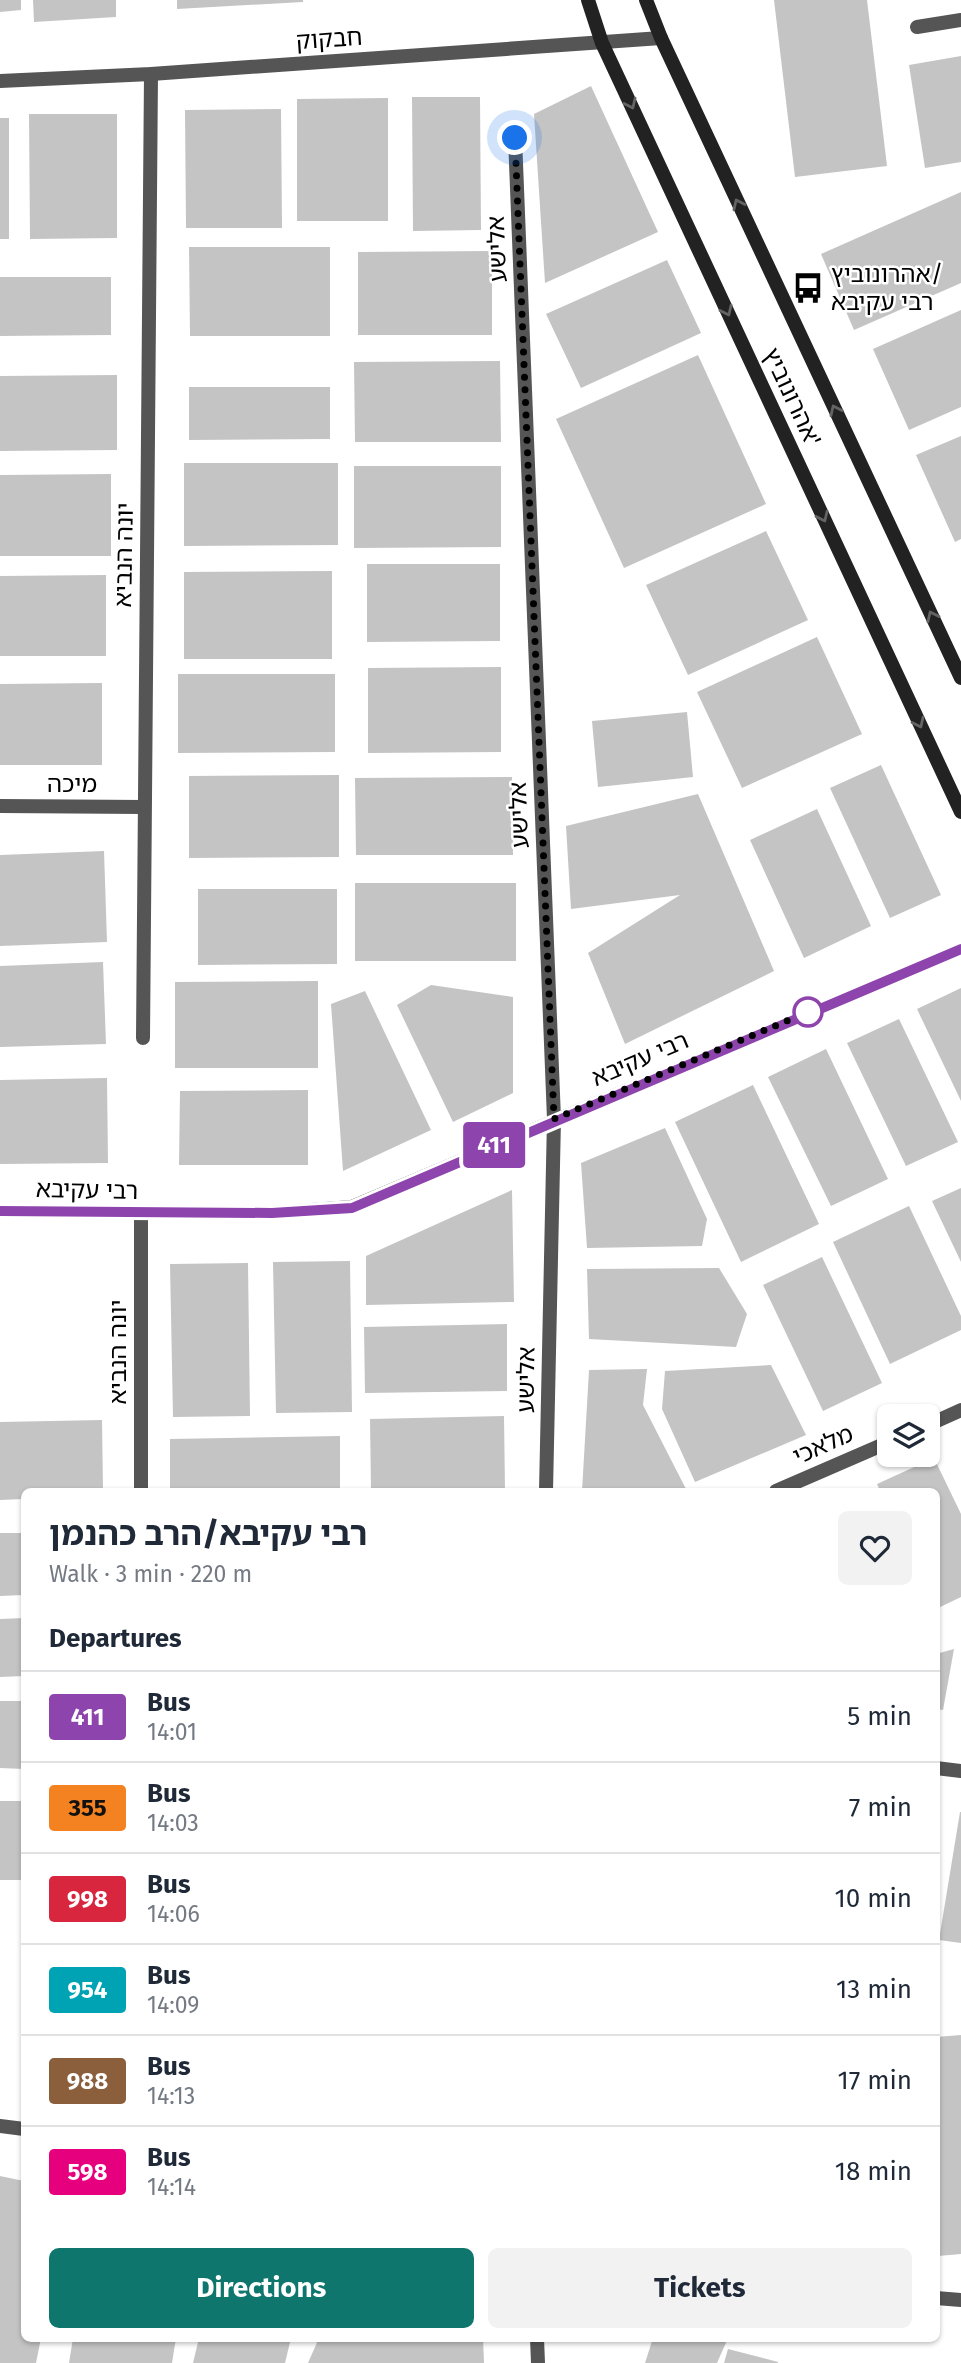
<!DOCTYPE html>
<meta charset="utf-8">
<style>
body{margin:0;font-family:"Fira Sans","Noto Sans Hebrew",sans-serif;background:#f2f2f3;color:#1f2937;height:100vh;display:flex;flex-direction:column;font-size:26px;white-space:nowrap}
*{box-sizing:border-box;margin:0}
p{font-size:23px;color:#747a83}
.icon{flex:none;width:38px;height:38px;fill:none;stroke:currentColor;stroke-width:2;stroke-linecap:round;stroke-linejoin:round}
.map{position:relative;flex:1;overflow:hidden}
.details{position:absolute;left:21px;top:1488px;width:919px;height:854px;display:flex;flex-direction:column;background:#fff;border-radius:10px;box-shadow:0 2px 5px #0004}
.details>*{flex:none}
.badge{padding:0 14px;border-radius:5px;font-size:24px;line-height:46px}
.fabs{position:absolute;left:877px;top:1404px;display:grid;gap:14px}
.fabs a{display:grid;place-items:center;width:63px;height:63px;border-radius:10px;background:#fff;box-shadow:0 2px 5px #0004;font-size:35px}
.you{position:absolute;width:35px;height:35px;margin:-18px;border:5px solid #fff;border-radius:50%;background:#1a73e8;box-shadow:0 0 0 10px #1a73e833}
.map>.badge{position:absolute;translate:-50% -50%;box-shadow:0 0 0 4px #fff}
h2{padding:0 28px;font-size:26px;line-height:63px}
.round{display:grid;place-items:center;flex:none;width:74px;height:74px;border-radius:10px;background:#f2f2f3}
.headline{display:flex;align-items:center;justify-content:space-between;height:119px;padding:0 28px}
h1{font-size:33px;font-weight:700;line-height:52px}
.button{display:flex;gap:14px;margin-top:auto;padding:14px 28px}
.button a{flex:1;height:80px;border-radius:10px;background:#0f766e;color:#fff;font-size:28px;font-weight:700;line-height:80px;text-align:center}
.button a+a{background:#f2f2f3;color:#1f2937}
ul{padding:0;list-style:none}
li{display:flex;align-items:center;gap:21px;height:91px;padding:0 28px;border-top:2px solid #e0e1e3}
li div{flex:1}
li b{display:block;font-size:26px}
li em{font-style:normal}
li .badge{min-width:77px;font-weight:700;text-align:center}
.map>svg:first-child{display:block}
</style>
<div class="map">
<svg width="961" height="2363" viewBox="0 0 961 2363">
<rect width="100%" height="100%" fill="#fff"/>
<g fill="#c4c4c4">
<path d="M 0,0 L 21,0 L 21,10 L 0,12 Z"/>
<path d="M 33,0 L 116,0 L 116,17 L 34,22 Z"/>
<path d="M 177,0 L 303,0 L 303,2 L 177,9 Z"/>
<path d="M 774,0 L 867,0 L 887,166 L 795,177 Z"/>
<path d="M 961,56 L 961,162 L 925,168 L 909,65 Z"/>
<path d="M 591,86 L 658,232 L 545,283 L 534,114 Z"/>
<path d="M 412,97 L 480,97 L 481,230 L 413,231 Z"/>
<path d="M 388,98 L 388,221 L 297,221 L 297,99 Z"/>
<path d="M 281,109 L 282,228 L 186,228 L 185,110 Z"/>
<path d="M 29,114 L 117,114 L 117,238 L 30,239 Z"/>
<rect x="0" y="118" width="9" height="121"/>
<path d="M 961,192 L 961,283 L 854,330 L 821,254 Z"/>
<path d="M 189,247 L 330,247 L 330,336 L 190,336 Z"/>
<path d="M 492,251 L 492,335 L 358,335 L 358,252 Z"/>
<path d="M 667,260 L 701,333 L 581,388 L 546,314 Z"/>
<path d="M 0,277 L 111,277 L 111,335 L 0,336 Z"/>
<path d="M 961,310 L 961,407 L 909,430 L 873,349 Z"/>
<path d="M 698,355 L 766,504 L 624,568 L 556,419 Z"/>
<path d="M 500,361 L 501,442 L 355,442 L 354,362 Z"/>
<path d="M 117,375 L 117,450 L 0,451 L 0,376 Z"/>
<path d="M 189,387 L 330,387 L 330,439 L 189,440 Z"/>
<path d="M 961,436 L 961,539 L 955,542 L 916,455 Z"/>
<path d="M 184,463 L 338,463 L 338,545 L 184,546 Z"/>
<path d="M 354,466 L 501,466 L 501,547 L 354,548 Z"/>
<path d="M 111,474 L 111,556 L 0,556 L 0,475 Z"/>
<path d="M 766,531 L 808,620 L 688,675 L 646,585 Z"/>
<path d="M 367,564 L 500,564 L 500,641 L 367,642 Z"/>
<path d="M 332,571 L 332,659 L 184,659 L 184,572 Z"/>
<path d="M 106,575 L 106,656 L 0,656 L 0,576 Z"/>
<path d="M 817,637 L 862,734 L 742,788 L 697,692 Z"/>
<path d="M 501,667 L 501,752 L 368,753 L 368,668 Z"/>
<path d="M 178,674 L 335,674 L 335,752 L 178,753 Z"/>
<path d="M 102,683 L 102,765 L 0,765 L 0,684 Z"/>
<path d="M 687,712 L 693,777 L 598,787 L 592,721 Z"/>
<path d="M 881,765 L 941,895 L 890,918 L 830,788 Z"/>
<path d="M 339,775 L 339,857 L 189,858 L 189,776 Z"/>
<path d="M 512,777 L 513,855 L 356,855 L 355,778 Z"/>
<path d="M 698,794 L 774,971 L 625,1044 L 588,953 L 680,895 L 571,909 L 566,826 Z"/>
<path d="M 817,809 L 871,926 L 804,958 L 750,840 Z"/>
<path d="M 104,851 L 107,942 L 0,946 L 0,855 Z"/>
<rect x="355" y="883" width="161" height="78"/>
<path d="M 198,889 L 337,889 L 337,964 L 198,965 Z"/>
<path d="M 103,962 L 106,1044 L 0,1047 L 0,966 Z"/>
<path d="M 318,981 L 318,1068 L 175,1068 L 175,982 Z"/>
<path d="M 431,985 L 513,997 L 513,1093 L 453,1122 L 397,1005 Z"/>
<path d="M 961,988 L 961,1101 L 917,1009 Z"/>
<path d="M 365,991 L 431,1130 L 343,1171 L 331,1004 Z"/>
<path d="M 899,1019 L 958,1142 L 906,1166 L 847,1043 Z"/>
<path d="M 826,1049 L 888,1179 L 831,1206 L 768,1077 Z"/>
<path d="M 107,1078 L 108,1163 L 0,1164 L 0,1080 Z"/>
<path d="M 753,1085 L 819,1224 L 741,1262 L 675,1122 Z"/>
<path d="M 308,1090 L 308,1165 L 179,1165 L 180,1091 Z"/>
<path d="M 665,1128 L 707,1219 L 702,1246 L 587,1248 L 581,1163 Z"/>
<path d="M 961,1188 L 961,1262 L 932,1201 Z"/>
<path d="M 512,1190 L 514,1302 L 366,1305 L 366,1256 Z"/>
<path d="M 909,1206 L 961,1316 L 961,1330 L 890,1364 L 833,1242 Z"/>
<path d="M 822,1257 L 882,1383 L 823,1411 L 763,1285 Z"/>
<path d="M 350,1261 L 352,1412 L 276,1413 L 273,1262 Z"/>
<path d="M 248,1263 L 250,1416 L 173,1417 L 170,1264 Z"/>
<path d="M 719,1268 L 747,1314 L 736,1347 L 589,1339 L 587,1269 Z"/>
<path d="M 507,1324 L 507,1391 L 365,1393 L 364,1327 Z"/>
<path d="M 771,1365 L 806,1435 L 695,1482 L 662,1409 L 665,1371 Z"/>
<path d="M 647,1369 L 643,1405 L 686,1489 L 582,1491 L 589,1370 Z"/>
<path d="M 504,1416 L 505,1491 L 371,1491 L 370,1419 Z"/>
<path d="M 102,1420 L 103,1491 L 24,1491 L 24,1499 L 0,1500 L 0,1422 Z"/>
<path d="M 340,1436 L 340,1489 L 170,1491 L 170,1439 Z"/>
<path d="M 934,1458 L 961,1514 L 961,1597 L 936,1609 L 936,1491 L 880,1491 L 877,1484 Z"/>
<path d="M 0,1533 L 24,1533 L 24,1595 L 0,1596 Z"/>
<path d="M 24,1618 L 24,1676 L 0,1677 L 0,1619 Z"/>
<path d="M 954,1649 L 943,1710 L 936,1709 L 936,1654 Z"/>
<path d="M 0,1701 L 24,1701 L 24,1769 L 0,1768 Z"/>
<rect x="0" y="1801" width="24" height="79"/>
<path d="M 960,1812 L 961,1812 L 961,1943 L 939,1940 Z"/>
<path d="M 961,2035 L 961,2254 L 938,2256 L 936,2037 Z"/>
<path d="M 0,2176 L 24,2181 L 24,2338 L 41,2338 L 36,2363 L 0,2363 Z"/>
<path d="M 73,2338 L 176,2338 L 172,2363 L 69,2363 Z"/>
<path d="M 199,2338 L 291,2338 L 285,2363 L 193,2363 Z"/>
<path d="M 319,2338 L 483,2338 L 484,2363 L 308,2363 Z"/>
<path d="M 653,2338 L 728,2338 L 717,2363 L 645,2363 Z"/>
<path d="M 728,2349 L 778,2362 L 778,2363 L 724,2363 Z"/>
</g>
<g fill="none" stroke-linecap="round" stroke-linejoin="round">
<g stroke="#555" stroke-width="14">
<path d="M 917,27 L 961,20"/>
<path d="M 0,81 L 151,74 L 661,38"/>
<path d="M 515,138 L 554,1119 L 546,1491"/>
<path d="M 0,806 L 144,807"/>
<path d="M 143,1038 L 151,74"/>
<path d="M 141,1214 L 141,1491"/>
<path d="M 928,1425 L 961,1410"/>
<path d="M 776,1491 L 889,1442"/>
<path d="M 936,1768 L 961,1771"/>
<path d="M 0,2126 L 24,2129"/>
<path d="M 936,2298 L 961,2300"/>
<path d="M 537,2338 L 538,2363"/>
</g>
<g stroke="#222" stroke-width="14">
<path d="M 588,0 L 602,43 L 961,812"/>
<path d="M 646,0 L 661,38 L 961,678"/>
<path d="M 0,1211 L 272,1213 L 352,1207 L 961,949"/>
</g>
</g>
<defs><path id="oneway-chevron" d="M-2-3.5L2.5 0L-2 3.5" fill="none" stroke-width="1.6" stroke-linecap="round" stroke-linejoin="round" transform="scale(1.75)"/></defs>
<g stroke="#646464">
<use href="#oneway-chevron" transform="translate(631 104) rotate(65)"/>
<use href="#oneway-chevron" transform="translate(738 204) rotate(-115)"/>
<use href="#oneway-chevron" transform="translate(727 311) rotate(65)"/>
<use href="#oneway-chevron" transform="translate(835 410) rotate(-115)"/>
<use href="#oneway-chevron" transform="translate(823 517) rotate(65)"/>
<use href="#oneway-chevron" transform="translate(932 616) rotate(-115)"/>
<use href="#oneway-chevron" transform="translate(919 723) rotate(65)"/>
</g>
<g fill="none" stroke-linecap="round" stroke-linejoin="round">
<defs>
<path id="line" d="M 0,1211 L 272,1213 L 352,1208 L 961,949"/>
</defs>
<use href="#line" stroke="#fff" stroke-width="16"/>
<use href="#line" stroke="#8e44ad" stroke-width="10"/>
<path stroke="#000" stroke-width="7" stroke-dasharray="0 12.6" d="M 515,138 L 554,1119 L 808,1012"/>
</g>
<defs>
<symbol id="bus-bare" viewBox="-9 -9 18 18"><path d="M-5-6H5V4H4V6H2V4H-2V6H-4V4H-5ZM-3.5-4V0h7V-4ZM-3.5 1.2v1.5H-2V1.2ZM2 1.2v1.5H3.5V1.2Z" fill="#000" stroke="#fff" stroke-width="2.5" paint-order="stroke"/></symbol>
</defs>
<g fill-rule="evenodd">
<use href="#bus-bare" x="786" y="266" width="44" height="44"/>
</g>
<circle fill="#fff" stroke="#8e44ad" stroke-width="3.5" cx="808" cy="1012" r="14"/>
<g text-anchor="middle" stroke-width="5" stroke-linejoin="round" paint-order="stroke">
<g font-size="24" fill="#000" stroke="#fff">
<text transform="translate(329 39) rotate(-4)" y="8">חבקוק</text>
<text transform="translate(497 249) rotate(-92)" y="8">אלישע</text>
<text transform="translate(792 397) rotate(65)" y="8">אהרונוביץ'</text>
<text transform="translate(124 555) rotate(-89)" y="8">יונה הנביא</text>
<text x="72" y="792">מיכה</text>
<text transform="translate(519 815) rotate(-92)" y="8">אלישע</text>
<text transform="translate(640 1059) rotate(-23)" y="8">רבי עקיבא</text>
<text transform="translate(87 1190) rotate(1)" y="8">רבי עקיבא</text>
<text transform="translate(118 1352) rotate(-90)" y="8">יונה הנביא</text>
<text transform="translate(526 1380) rotate(-89)" y="8">אלישע</text>
<text transform="translate(823 1445) rotate(-24)" y="8">מלאכי</text>
</g>
<g font-size="24" fill="#000" stroke="#fff" text-anchor="start">
<text x="831" y="282">אהרונוביץ/<tspan x="831" dy="28">רבי עקיבא</tspan></text>
</g>
</g>
</svg>
<div class="fabs">
<a><svg class="icon" aria-label="layers" viewBox="0 0 24 24"><path d="M12 4l9 5-9 5-9-5zM3 14l9 5 9-5"/></svg></a>
</div>
<div class="you" style="left:515px;top:138px"></div>
<b class="badge" style="left:494px;top:1145px;background:#8e44ad;color:#fff">411</b>
<section class="details">
<div class="headline"><div><h1>רבי עקיבא/הרב כהנמן</h1><p>Walk · 3 min · 220 m</p></div><a class="round"><svg class="icon" aria-label="heart" viewBox="0 0 24 24"><path d="M12 20l-8-8c-3-5 5-10 8-4 3-6 11-1 8 4z"/></svg></a></div>
<h2>Departures</h2>
<ul>
<li><span class="badge" style="background:#8e44ad;color:#fff">411</span><div><b>Bus</b><p>14:01</p></div><em>5 min</em></li>
<li><span class="badge" style="background:#f58220;color:#111">355</span><div><b>Bus</b><p>14:03</p></div><em>7 min</em></li>
<li><span class="badge" style="background:#d7263d;color:#fff">998</span><div><b>Bus</b><p>14:06</p></div><em>10 min</em></li>
<li><span class="badge" style="background:#00a3b4;color:#fff">954</span><div><b>Bus</b><p>14:09</p></div><em>13 min</em></li>
<li><span class="badge" style="background:#8b5e3c;color:#fff">988</span><div><b>Bus</b><p>14:13</p></div><em>17 min</em></li>
<li><span class="badge" style="background:#e6007e;color:#fff">598</span><div><b>Bus</b><p>14:14</p></div><em>18 min</em></li>
</ul>
<div class="button"><a>Directions</a><a>Tickets</a></div>
</section>
</div>
